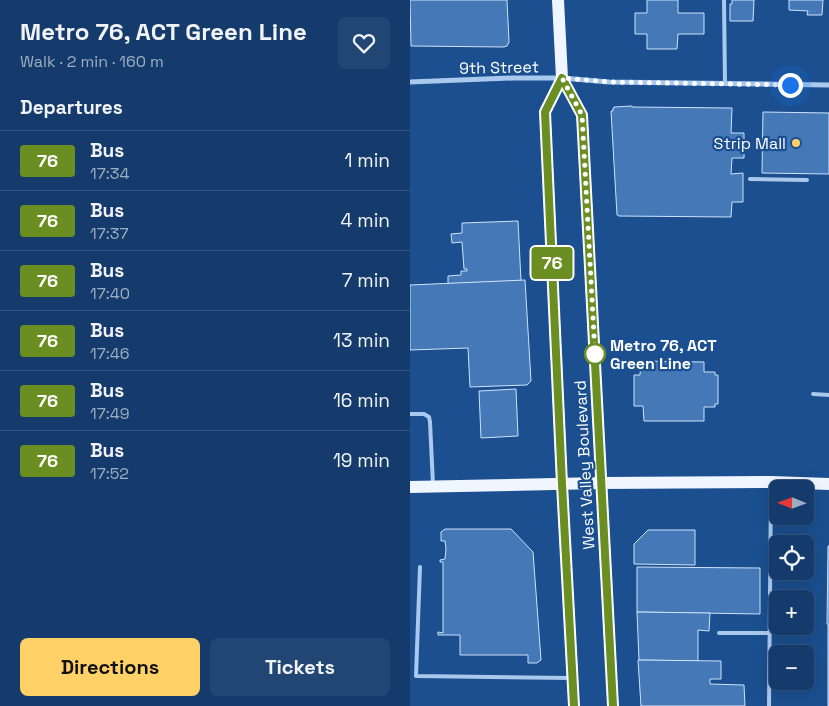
<!DOCTYPE html>
<meta charset="utf-8">
<style>
body{margin:0;font-family:"Space Grotesk",sans-serif;background:#214673;color:#f1f3f6;height:100vh;display:flex;flex-direction:column;font-size:19px;white-space:nowrap}
*{box-sizing:border-box;margin:0}
p{font-size:16px;color:#9dadc1}
.icon{flex:none;width:28px;height:28px;fill:none;stroke:currentColor;stroke-width:2;stroke-linecap:round;stroke-linejoin:round}
.map{position:relative;flex:1;overflow:hidden}
.drawer{display:flex;flex-direction:column;background:#143b6b;width:410px}
.drawer>*{flex:none}
.badge{padding:0 10px;border-radius:4px;font-size:18px;line-height:32px}
.needle{width:32px;rotate:271deg}
.tools{position:absolute;left:359px;top:480px;display:grid;gap:10px}
.tools a{display:grid;place-items:center;width:45px;height:45px;border-radius:8px;background:#143b6b;box-shadow:0 5px 20px #0002,0 0 0 1px #33557e;font-size:25px}
.you{position:absolute;width:25px;height:25px;margin:-12px;border:4px solid #fff;border-radius:50%;background:#1a73e8;box-shadow:0 0 0 8px #1a73e833}
.map>.badge{position:absolute;translate:-50% -50%;box-shadow:0 0 0 2px #fff}
h2{padding:0 20px;font-size:19px;line-height:45px}
.round{display:grid;place-items:center;flex:none;width:52px;height:52px;border-radius:8px;background:#214673}
.overview{display:flex;align-items:center;justify-content:space-between;height:85px;padding:0 20px}
h1{font-size:24px;font-weight:600;line-height:38px}
.cta{display:flex;gap:10px;margin-top:auto;padding:10px 20px}
.cta a{flex:1;height:58px;border-radius:8px;background:#ffd166;color:#111;font-size:20px;font-weight:600;line-height:58px;text-align:center}
.cta a+a{background:#214673;color:#f1f3f6}
ul{padding:0;list-style:none}
li{display:flex;align-items:center;gap:15px;height:60px;padding:0 20px;border-top:1px solid #33557e}
li div{flex:1}
li b{display:block;font-size:19px}
li em{font-style:normal}
li .badge{min-width:55px;font-weight:700;text-align:center}
main{display:flex;flex:1;min-height:0}
.map>svg:first-child{display:block}
</style>
<main>
<section class="drawer">
<div class="overview"><div><h1>Metro 76, ACT Green Line</h1><p>Walk · 2 min · 160 m</p></div><a class="round"><svg class="icon" aria-label="heart" viewBox="0 0 24 24"><path d="M12 20l-8-8c-3-5 5-10 8-4 3-6 11-1 8 4z"/></svg></a></div>
<h2>Departures</h2>
<ul>
<li><span class="badge" style="background:#6b8e23;color:#fff">76</span><div><b>Bus</b><p>17:34</p></div><em>1 min</em></li>
<li><span class="badge" style="background:#6b8e23;color:#fff">76</span><div><b>Bus</b><p>17:37</p></div><em>4 min</em></li>
<li><span class="badge" style="background:#6b8e23;color:#fff">76</span><div><b>Bus</b><p>17:40</p></div><em>7 min</em></li>
<li><span class="badge" style="background:#6b8e23;color:#fff">76</span><div><b>Bus</b><p>17:46</p></div><em>13 min</em></li>
<li><span class="badge" style="background:#6b8e23;color:#fff">76</span><div><b>Bus</b><p>17:49</p></div><em>16 min</em></li>
<li><span class="badge" style="background:#6b8e23;color:#fff">76</span><div><b>Bus</b><p>17:52</p></div><em>19 min</em></li>
</ul>
<div class="cta"><a>Directions</a><a>Tickets</a></div>
</section>
<div class="map">
<svg width="419" height="706" viewBox="0 0 419 706">
<rect width="100%" height="100%" fill="#1b4f8f"/>
<g fill="#4478b7" stroke="#cfe3fa">
<path d="M 0,0 L 97,0 L 99,42 L 97,46 L 94,47 L 1,46 Z"/>
<path d="M 237,0 L 268,0 L 268,13 L 294,13 L 294,34 L 268,34 L 267,49 L 237,49 L 237,34 L 225,34 L 225,13 L 237,13 Z"/>
<path d="M 322,0 L 344,0 L 343,21 L 320,21 L 320,4 L 322,4 Z"/>
<path d="M 379,0 L 413,0 L 412,15 L 397,15 L 398,11 L 379,10 Z"/>
<path d="M 222,106 L 222,107 L 322,108 L 321,133 L 334,133 L 334,158 L 322,158 L 321,174 L 333,173 L 333,202 L 322,202 L 321,217 L 209,216 L 207,215 L 201,111 L 203,111 L 203,108 L 204,108 L 204,107 Z"/>
<path d="M 353,112 L 419,113 L 419,174 L 352,173 Z"/>
<path d="M 108,221 L 111,281 L 38,284 L 38,276 L 51,275 L 51,271 L 57,271 L 57,269 L 54,269 L 52,242 L 42,243 L 41,234 L 52,233 L 52,223 Z"/>
<path d="M 115,280 L 121,381 L 117,385 L 60,387 L 58,348 L 0,350 L 0,285 Z"/>
<path d="M 231,361 L 294,362 L 294,372 L 305,372 L 305,375 L 308,375 L 308,404 L 305,404 L 305,407 L 294,407 L 294,421 L 234,421 L 233,406 L 224,406 L 224,375 L 230,375 Z"/>
<path d="M 106,389 L 108,436 L 71,438 L 69,391 Z"/>
<path d="M 35,529 L 101,529 L 123,552 L 131,660 L 127,663 L 118,663 L 118,655 L 50,655 L 50,635 L 28,635 L 28,632 L 33,633 L 33,562 L 30,562 L 30,560 L 35,559 L 36,549 L 35,541 L 31,541 L 31,532 Z"/>
<path d="M 238,530 L 285,530 L 285,565 L 224,564 L 224,544 Z"/>
<path d="M 418,546 L 419,546 L 419,706 L 418,706 L 418,624 L 417,624 Z"/>
<path d="M 227,567 L 350,568 L 350,614 L 227,612 Z"/>
<path d="M 227,612 L 300,613 L 299,631 L 288,630 L 288,661 L 229,660 Z"/>
<path d="M 228,660 L 311,661 L 311,679 L 300,679 L 300,684 L 334,685 L 335,706 L 231,706 Z"/>
</g>
<g fill="none" stroke-linecap="round" stroke-linejoin="round">
<g stroke="#a9c9ee" stroke-width="4">
<path d="M 314,0 L 315,84"/>
<path d="M 340,179 L 397,180"/>
<path d="M 403,394 L 419,395"/>
<path d="M 0,414 L 14,414 L 19,417 L 20,422 L 23,485"/>
<path d="M 10,567 L 6,676 L 160,678"/>
<path d="M 309,633 L 359,633"/>
<path d="M 359,706 L 361,484"/>
</g>
<path stroke="#a9c9ee" stroke-width="5" d="M 0,82 L 103,78 L 152,78 L 199,82 L 419,85"/>
<g stroke="#f0f6ff" stroke-width="12">
<path d="M 148,0 L 152,78 L 172,115 L 203,706"/>
<path d="M 152,78 L 135,112 L 152,484 L 164,706"/>
<path d="M 0,487 L 191,483 L 361,482 L 419,484"/>
</g>
</g>
<g fill="none" stroke-linecap="round" stroke-linejoin="round">
<defs>
<path id="line" d="M 164,706 L 152,484 L 135,112 L 152,78 L 172,115 L 203,706"/>
</defs>
<use href="#line" stroke="#fff" stroke-width="11"/>
<use href="#line" stroke="#6b8e23" stroke-width="8"/>
<path stroke="#fff" stroke-width="5" stroke-dasharray="0 9" d="M 185,354 L 172,115 L 152,78 L 199,82 L 380,85"/>
</g>
<circle fill="#ffd166" stroke="#1b4f8f" stroke-width="2" cx="386" cy="143" r="5"/>
<circle fill="#fff" stroke="#6b8e23" stroke-width="2.5" cx="185" cy="354" r="10"/>
<g text-anchor="middle" stroke-width="4.5" stroke-linejoin="round" paint-order="stroke">
<g font-size="16" fill="#fff" stroke="#1b4f8f">
<text transform="translate(89 67) rotate(-1)" y="6">9th Street</text>
<text transform="translate(174 465) rotate(-93)" y="6">West Valley Boulevard</text>
</g>
<g font-size="16" fill="#fff" stroke="#1b4f8f" text-anchor="end">
<text x="376" y="149">Strip Mall</text>
</g>
<g font-size="16" font-weight="bold" fill="#fff" stroke="#1b4f8f" text-anchor="start">
<text x="200" y="351">Metro 76, ACT<tspan x="200" dy="18">Green Line</tspan></text>
</g>
</g>
</svg>
<div class="tools">
<a><svg class="needle" viewBox="-14 -14 28 28"><path d="M0-13l5 13h-10z" fill="#e53935"/><path d="M0 13l5-13h-10z" fill="#9dadc1"/></svg></a>
<a><svg class="icon" aria-label="locate" viewBox="0 0 24 24"><circle cx="12" cy="12" r="6"/><path d="M12 2v4M12 18v4M2 12h4M18 12h4"/></svg></a>
<a>+</a>
<a>−</a>
</div>
<div class="you" style="left:380px;top:85px"></div>
<b class="badge" style="left:142px;top:263px;background:#6b8e23;color:#fff">76</b>
</div>
</main>
